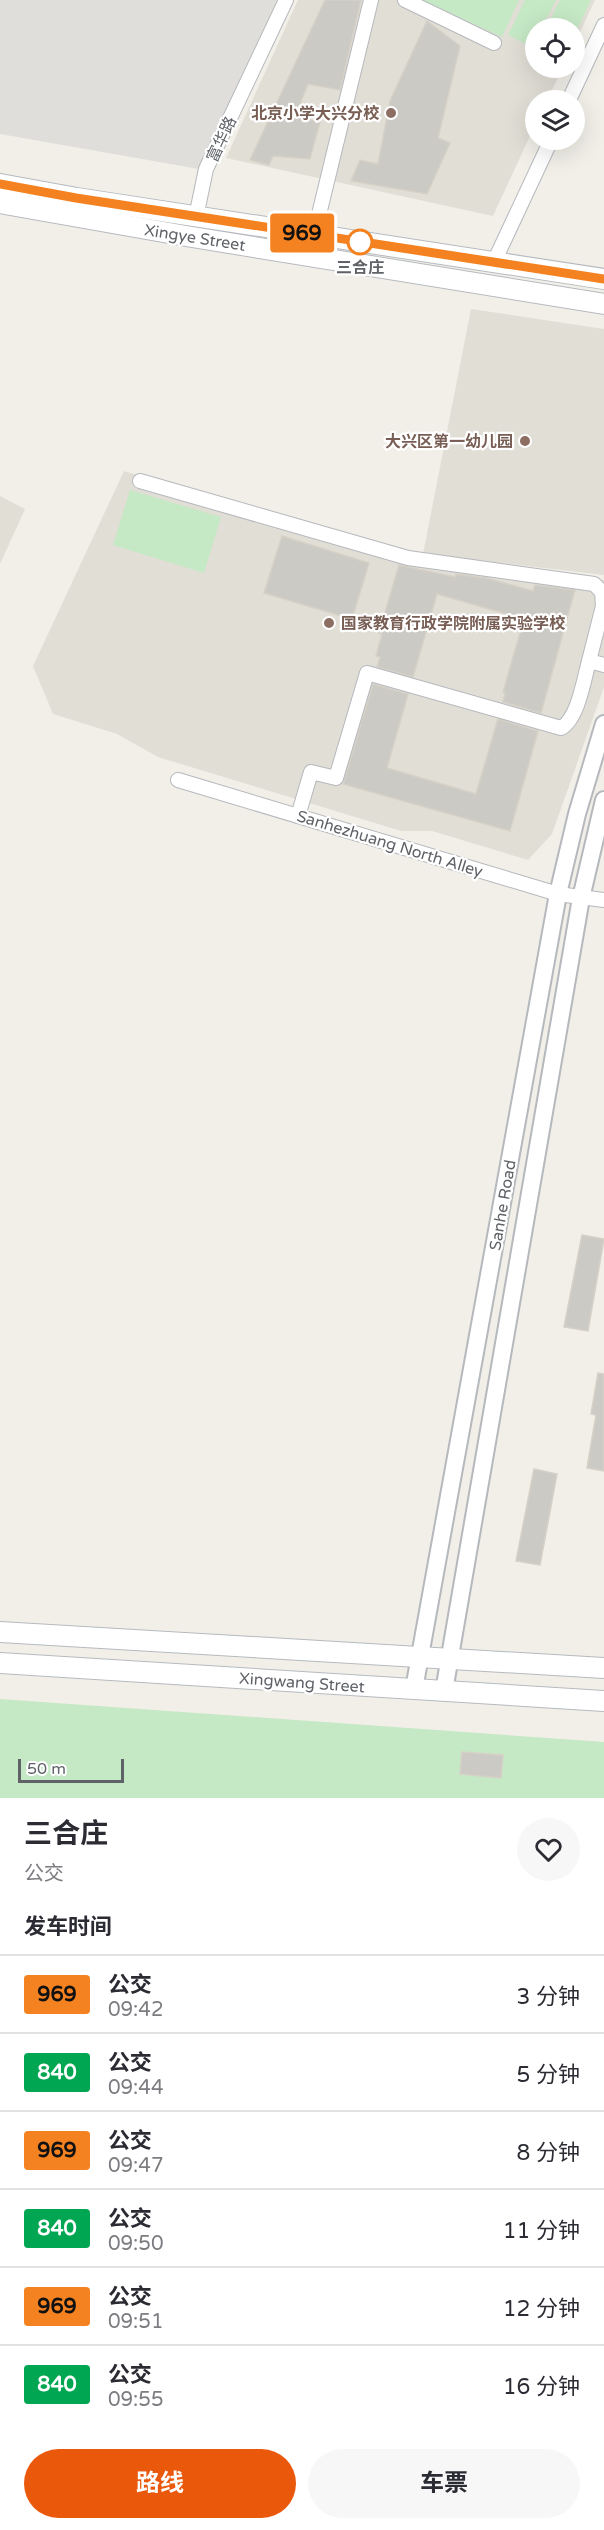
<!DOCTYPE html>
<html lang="zh">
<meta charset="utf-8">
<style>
body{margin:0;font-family:"Varela Round","Noto Sans SC",sans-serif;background:#f7f7f7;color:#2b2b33;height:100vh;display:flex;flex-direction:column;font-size:22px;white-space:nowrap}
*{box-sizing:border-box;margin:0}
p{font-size:20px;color:#7c7c81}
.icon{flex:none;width:33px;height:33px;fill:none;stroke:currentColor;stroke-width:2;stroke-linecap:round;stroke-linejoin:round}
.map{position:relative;height:1798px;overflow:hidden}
.sheet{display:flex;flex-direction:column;background:#fff;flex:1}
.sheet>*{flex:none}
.badge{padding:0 12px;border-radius:4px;font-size:21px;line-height:39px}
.fabs{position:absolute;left:525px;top:18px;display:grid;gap:12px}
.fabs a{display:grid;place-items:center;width:60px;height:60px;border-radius:50%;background:#fff;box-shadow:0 6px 24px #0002;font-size:30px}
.scale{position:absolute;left:18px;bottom:15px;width:106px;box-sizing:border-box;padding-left:6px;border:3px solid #5f6368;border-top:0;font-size:16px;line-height:21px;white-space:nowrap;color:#5f6368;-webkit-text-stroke:4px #fff;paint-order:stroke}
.map>.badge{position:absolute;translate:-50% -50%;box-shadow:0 0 0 3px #fff}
h2{padding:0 24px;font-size:22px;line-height:54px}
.round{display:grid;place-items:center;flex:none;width:63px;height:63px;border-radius:32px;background:#f7f7f7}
.headline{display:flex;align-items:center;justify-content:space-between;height:102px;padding:0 24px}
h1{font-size:28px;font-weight:700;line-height:45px}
.action{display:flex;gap:12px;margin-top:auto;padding:12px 24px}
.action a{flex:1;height:69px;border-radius:36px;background:#ea580c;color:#fff;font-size:24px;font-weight:700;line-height:69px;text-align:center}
.action a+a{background:#f7f7f7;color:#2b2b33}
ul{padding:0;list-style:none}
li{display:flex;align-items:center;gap:18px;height:78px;padding:0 24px;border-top:2px solid #e1e1e2}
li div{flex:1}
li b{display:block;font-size:22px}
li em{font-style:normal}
li .badge{min-width:66px;font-weight:700;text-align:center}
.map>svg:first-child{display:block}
</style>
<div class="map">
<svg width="604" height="1798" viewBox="0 0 604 1798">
<rect width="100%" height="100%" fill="#f1efe8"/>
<path fill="#e0deda" d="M 0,0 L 279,0 L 199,169 L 0,134 Z"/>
<g fill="#e1ded6">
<path d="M 298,0 L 595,0 L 575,43 L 574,28 L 536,28 L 536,68 L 563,68 L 547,100 L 536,100 L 535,125 L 493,216 L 226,158 Z"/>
<path d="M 471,309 L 604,329 L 604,575 L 423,554 Z"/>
<path d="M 124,471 L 416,559 L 604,580 L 604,687 L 552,834 L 528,860 L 432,831 L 401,831 L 158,757 L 117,734 L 53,714 L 33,666 Z"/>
<path d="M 0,496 L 25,509 L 0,564 Z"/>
</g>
<g fill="#c5e8c5">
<path d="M 422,0 L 519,0 L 502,37 Z"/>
<path d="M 525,0 L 556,0 L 542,28 L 536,28 L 535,42 L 533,48 L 508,35 Z"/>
<path d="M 560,0 L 591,0 L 575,34 L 574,28 L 546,28 Z"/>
<path d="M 130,490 L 221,517 L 204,573 L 113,545 Z"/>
<path d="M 0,1699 L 604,1742 L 604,1798 L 0,1798 Z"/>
</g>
<g fill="#cccac5" stroke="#d6d1c6" stroke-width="1.5">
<path d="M 325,0 L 361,0 L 340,90 L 308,84 L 295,116 L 320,122 L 310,159 L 273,156 L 269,165 L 250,160 Z"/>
<path d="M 427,21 L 460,46 L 438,138 L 450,143 L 427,194 L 351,181 L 360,160 L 378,164 L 390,101 Z"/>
<path d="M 282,536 L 369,563 L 352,619 L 264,593 Z"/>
<path d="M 399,565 L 455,577 L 456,574 L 486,578 L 533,591 L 535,585 L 575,590 L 541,713 L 503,702 L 505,693 L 503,692 L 524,619 L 437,594 L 413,677 L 377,667 L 380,657 L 376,656 L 382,634 L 379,633 Z"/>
<path d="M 373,684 L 408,694 L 387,768 L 476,794 L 498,719 L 538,731 L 510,831 L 343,784 Z"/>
<path d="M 582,1235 L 604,1239 L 588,1331 L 564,1327 Z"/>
<path d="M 598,1373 L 604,1374 L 604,1471 L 587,1468 L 596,1415 L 591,1414 Z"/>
<path d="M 534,1469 L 557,1474 L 540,1565 L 516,1561 Z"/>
<path d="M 462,1752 L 503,1755 L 501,1778 L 460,1774 Z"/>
</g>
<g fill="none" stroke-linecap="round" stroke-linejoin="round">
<defs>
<g id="minor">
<path d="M 405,0 L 494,43"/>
<path d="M 569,100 L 604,25"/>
<path d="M 196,217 L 206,169 L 286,0"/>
<path d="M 314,235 L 371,0"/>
<path d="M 494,262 L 551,140"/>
<path d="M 140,481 L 408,558 L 594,584 L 602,592 L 603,606 L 589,661 L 604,665"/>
<path d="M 178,780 L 558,894 L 604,900"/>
<path d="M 298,816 L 311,772 L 336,778 L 367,673 L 561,728 C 578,719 584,679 589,661"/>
</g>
<g id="tertiary">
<path d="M 414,1689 L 558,894 L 577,814 L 604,724"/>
<path d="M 444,1691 L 581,898 L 604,800"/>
</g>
<g id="secondary">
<path d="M 0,184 L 77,198 L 604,279"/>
<path d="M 0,203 L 186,236 L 604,304"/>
<path d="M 0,1632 L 604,1668"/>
<path d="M 0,1663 L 604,1701"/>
</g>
</defs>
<use href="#minor" stroke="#b5b8bc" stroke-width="16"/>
<use href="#tertiary" stroke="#b5b8bc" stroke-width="20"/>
<use href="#secondary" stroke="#b6babf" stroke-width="22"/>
<use href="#minor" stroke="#fff" stroke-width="14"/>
<use href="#tertiary" stroke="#fff" stroke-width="16"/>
<use href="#secondary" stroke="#fff" stroke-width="20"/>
</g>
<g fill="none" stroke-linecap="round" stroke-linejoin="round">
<defs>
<path id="line" d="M 0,184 L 76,198 L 604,279"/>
</defs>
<use href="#line" stroke="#fff" stroke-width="14"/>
<use href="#line" stroke="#f58220" stroke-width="9"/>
</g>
<g fill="#8d6e63" stroke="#fff" stroke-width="2">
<circle cx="391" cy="113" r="6"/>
<circle cx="525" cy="441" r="6"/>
<circle cx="329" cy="623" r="6"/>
</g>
<circle fill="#fff" stroke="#f58220" stroke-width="3" cx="360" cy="242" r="12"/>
<g text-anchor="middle" stroke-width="4.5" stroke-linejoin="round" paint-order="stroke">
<g font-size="16" font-weight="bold" fill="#785e54" stroke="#fff" text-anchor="end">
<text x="379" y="119">北京小学大兴分校</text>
<text x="513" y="447">大兴区第一幼儿园</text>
<text x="341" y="629" text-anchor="start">国家教育行政学院附属实验学校</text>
</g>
<g font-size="16" fill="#5f6368" stroke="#fff">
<text transform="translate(221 139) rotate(-65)" y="6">富华路</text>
<text transform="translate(195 237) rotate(9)" y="6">Xingye Street</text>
<text transform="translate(390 843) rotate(17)" y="6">Sanhezhuang North Alley</text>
<text transform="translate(502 1205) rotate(-80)" y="6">Sanhe Road</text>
<text transform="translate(302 1682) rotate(4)" y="6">Xingwang Street</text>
</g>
<g font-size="16" font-weight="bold" fill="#5f6368" stroke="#fff">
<text x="360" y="273">三合庄</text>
</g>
</g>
</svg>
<div class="fabs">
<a><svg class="icon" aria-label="locate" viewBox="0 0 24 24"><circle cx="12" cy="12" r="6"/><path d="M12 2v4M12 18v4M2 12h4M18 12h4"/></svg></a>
<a><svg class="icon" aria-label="layers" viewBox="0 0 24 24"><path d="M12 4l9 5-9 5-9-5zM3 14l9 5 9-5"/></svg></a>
</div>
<div class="scale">50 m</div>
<b class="badge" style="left:302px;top:233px;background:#f58220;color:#111">969</b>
</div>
<section class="sheet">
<div class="headline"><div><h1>三合庄</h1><p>公交</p></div><a class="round"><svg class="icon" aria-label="heart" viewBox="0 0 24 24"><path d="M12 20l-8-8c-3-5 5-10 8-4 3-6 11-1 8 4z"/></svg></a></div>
<h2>发车时间</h2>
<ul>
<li><span class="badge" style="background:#f58220;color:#111">969</span><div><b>公交</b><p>09:42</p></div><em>3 分钟</em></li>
<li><span class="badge" style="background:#00a651;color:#fff">840</span><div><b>公交</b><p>09:44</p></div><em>5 分钟</em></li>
<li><span class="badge" style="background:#f58220;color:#111">969</span><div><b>公交</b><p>09:47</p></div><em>8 分钟</em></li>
<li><span class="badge" style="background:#00a651;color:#fff">840</span><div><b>公交</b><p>09:50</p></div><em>11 分钟</em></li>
<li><span class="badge" style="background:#f58220;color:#111">969</span><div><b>公交</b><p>09:51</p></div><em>12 分钟</em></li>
<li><span class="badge" style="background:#00a651;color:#fff">840</span><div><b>公交</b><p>09:55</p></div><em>16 分钟</em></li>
</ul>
<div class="action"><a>路线</a><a>车票</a></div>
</section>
